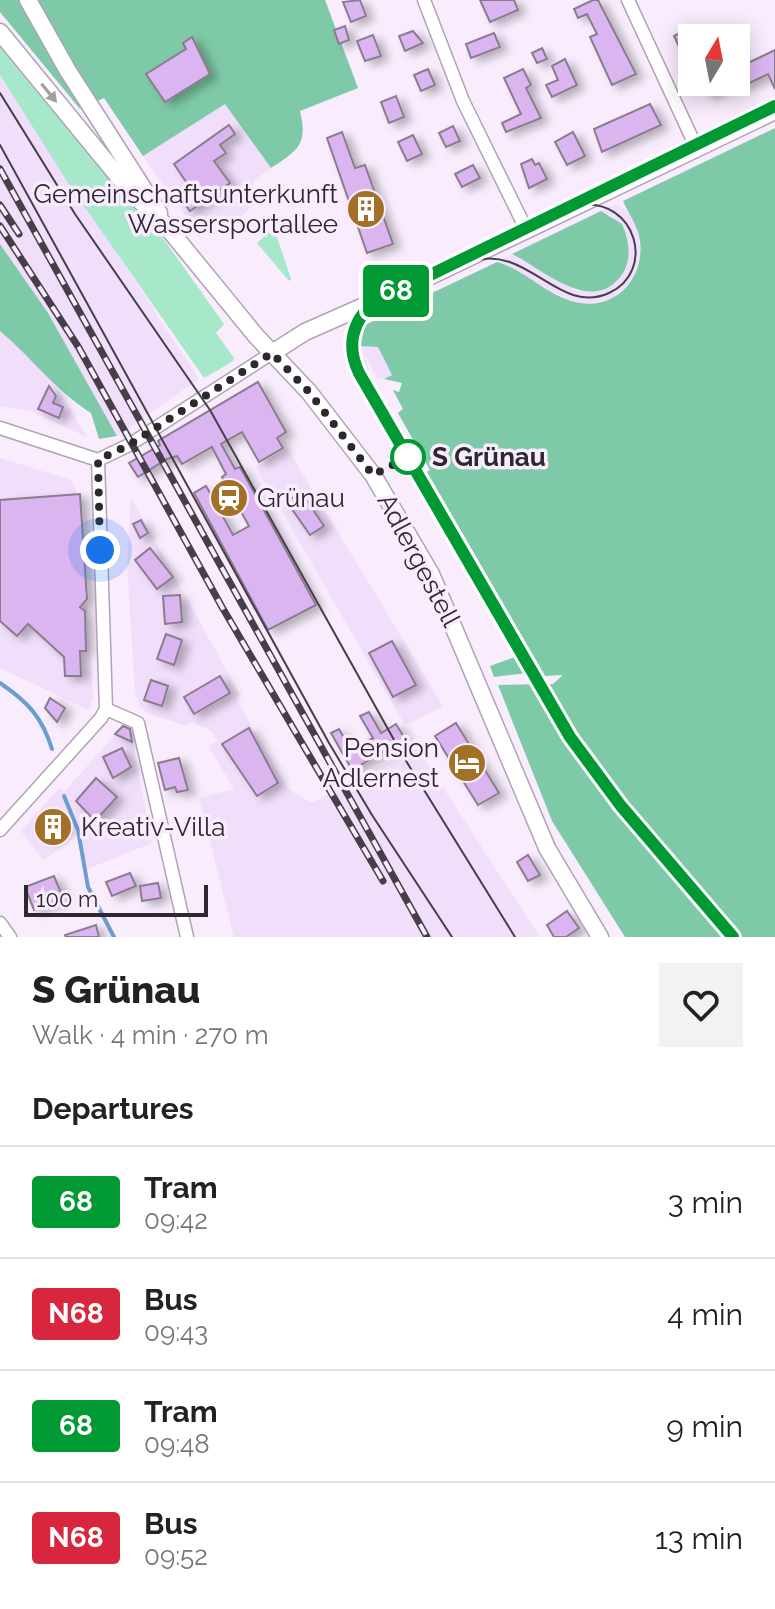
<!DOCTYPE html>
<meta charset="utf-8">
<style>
body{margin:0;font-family:Raleway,sans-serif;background:#f2f2f2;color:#222;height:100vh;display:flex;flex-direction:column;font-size:30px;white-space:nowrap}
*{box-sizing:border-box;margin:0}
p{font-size:26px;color:#767676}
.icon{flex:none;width:44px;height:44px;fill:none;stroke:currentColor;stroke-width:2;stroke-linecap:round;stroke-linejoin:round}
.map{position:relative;height:937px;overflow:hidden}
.details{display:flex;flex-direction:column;background:#fff;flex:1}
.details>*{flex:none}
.badge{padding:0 16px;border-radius:6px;font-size:28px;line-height:52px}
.needle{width:52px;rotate:10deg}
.fabs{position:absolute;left:678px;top:24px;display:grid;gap:16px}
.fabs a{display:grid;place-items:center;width:72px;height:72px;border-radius:0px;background:#fff;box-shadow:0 4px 20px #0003;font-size:40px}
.scale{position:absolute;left:24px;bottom:20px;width:184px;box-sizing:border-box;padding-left:8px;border:4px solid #2d272f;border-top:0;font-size:22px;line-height:28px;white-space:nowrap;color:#2d272f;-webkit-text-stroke:6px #f8ecfd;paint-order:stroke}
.you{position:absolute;width:40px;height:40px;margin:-20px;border:6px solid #fff;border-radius:50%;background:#1a73e8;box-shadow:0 0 0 12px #1a73e833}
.map>.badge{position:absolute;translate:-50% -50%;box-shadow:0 0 0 4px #fff}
h2{padding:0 32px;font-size:30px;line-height:72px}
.round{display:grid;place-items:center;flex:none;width:84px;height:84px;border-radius:0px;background:#f2f2f2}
.overview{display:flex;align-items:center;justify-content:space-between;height:136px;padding:0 32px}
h1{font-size:38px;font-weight:800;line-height:60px}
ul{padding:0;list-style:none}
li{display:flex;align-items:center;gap:24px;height:112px;padding:0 32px;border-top:2px solid #e0e0e0}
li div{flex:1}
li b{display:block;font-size:30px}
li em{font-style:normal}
li .badge{min-width:88px;font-weight:700;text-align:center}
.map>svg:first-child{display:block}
</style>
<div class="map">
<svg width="775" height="937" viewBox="0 0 775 937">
<defs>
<filter id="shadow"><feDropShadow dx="7" dy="4" stdDeviation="4" flood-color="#0004"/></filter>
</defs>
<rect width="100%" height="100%" fill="#f8ecfd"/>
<g fill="#f1defa">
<path d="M 0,75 L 199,379 L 117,436 L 48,313 L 0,244 Z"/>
<path d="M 225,103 L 271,168 L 254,180 L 251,190 L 255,204 L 220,234 L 206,233 L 190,222 L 143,156 Z"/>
<path d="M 616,204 L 628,212 L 637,224 L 641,254 L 632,281 L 611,299 L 586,304 L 573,302 L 497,262 L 512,254 L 577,291 L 600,291 L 610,286 L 614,217 L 601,211 Z"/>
<path d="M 365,325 L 361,333 L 378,347 L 392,375 L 384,379 L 378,379 L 361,349 L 373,380 L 358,376 L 351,363 L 350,333 Z"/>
<path d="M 0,331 L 50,377 L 87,437 L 31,411 L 0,406 Z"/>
<path d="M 377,388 L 423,467 L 414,473 L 368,393 Z"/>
<path d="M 287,448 L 443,706 L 405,725 L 256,467 Z"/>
<path d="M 0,458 L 71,480 L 81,500 L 93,697 L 89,710 L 0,668 Z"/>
<path d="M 427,472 L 545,676 L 531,678 L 441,528 L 413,480 Z"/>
<path d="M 131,497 L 240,695 L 236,699 L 288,789 L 312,803 L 416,746 L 540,937 L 234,937 L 199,798 L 234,789 L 208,746 L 217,741 L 211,731 L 192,722 L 186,726 L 147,713 L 140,707 L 135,692 L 127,565 Z"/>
<path d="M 123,726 L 130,729 L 152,843 L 85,870 L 80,859 L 80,833 L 43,860 L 21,831 L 60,787 L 64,792 Z"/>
</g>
<g fill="#a8e8ca">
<path d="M 0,46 L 165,241 L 224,324 L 216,333 L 234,358 L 232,362 L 204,378 L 68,183 L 0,75 Z"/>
<path d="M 274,228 L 291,279 L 289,281 L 257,243 Z"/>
</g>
<g fill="#7ec9a7">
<path d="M 0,0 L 325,0 L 358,88 L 300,111 C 308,145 298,150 271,168 L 225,104 L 143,156 L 104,98 L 80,109 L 0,12 Z"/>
<path d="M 775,128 L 775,937 L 625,937 L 552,821 L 498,685 L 553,684 L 563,675 L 545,676 L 427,472 L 430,470 L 398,413 L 403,409 L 393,390 L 399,392 L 402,383 L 384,379 L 392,375 L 378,347 L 360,346 L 365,325 L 497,262 C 525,270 546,295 575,302 C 614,312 645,279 640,241 C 638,225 629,215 623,201 Z"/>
<path d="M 601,211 L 622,224 C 629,240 632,258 623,273 C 594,318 543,269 512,254 Z"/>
<path d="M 0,244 L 48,313 L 117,436 L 99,439 L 91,413 C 56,391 32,358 0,331 Z"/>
<path d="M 518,656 L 528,673 L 494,677 L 490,666 Z"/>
</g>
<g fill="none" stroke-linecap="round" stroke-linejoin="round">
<g stroke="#6b9dce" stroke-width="4">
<path d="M 0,683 C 28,702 42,717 52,749"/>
<path d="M 64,796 L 78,830 L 88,887 L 114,937"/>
</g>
</g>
<g fill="#dbb5f0" stroke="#897c8f" stroke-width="2" filter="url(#shadow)">
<path d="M 360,0 L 366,16 L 351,22 L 343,2 Z"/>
<path d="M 480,0 L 514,0 L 518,10 L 490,22 Z"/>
<path d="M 593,0 L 598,0 L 636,74 L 612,85 L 590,37 L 597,34 L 587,14 L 578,18 L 574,9 Z"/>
<path d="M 345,26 L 349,40 L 339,44 L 334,30 Z"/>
<path d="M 689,28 L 692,43 L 680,49 L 674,36 Z"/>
<path d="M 413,31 L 423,43 L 405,51 L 399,36 Z"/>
<path d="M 494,33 L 500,47 L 471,58 L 466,44 Z"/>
<path d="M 373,35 L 381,56 L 365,61 L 357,41 Z"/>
<path d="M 192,37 L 210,74 L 165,102 L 146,74 L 186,49 L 183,43 Z"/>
<path d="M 542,48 L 547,59 L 537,63 L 532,53 Z"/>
<path d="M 775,50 L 775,89 L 768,74 L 739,88 L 736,61 L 744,58 L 746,64 Z"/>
<path d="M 565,59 L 577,85 L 552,97 L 546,85 L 558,80 L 552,66 Z"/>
<path d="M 428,69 L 435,85 L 421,91 L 414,75 Z"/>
<path d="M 523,69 L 531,85 L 526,88 L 541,118 L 506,132 L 502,123 L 521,114 L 504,78 Z"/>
<path d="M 715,82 L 719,90 L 707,95 L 703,86 Z"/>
<path d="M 396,96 L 404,117 L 389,123 L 381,102 Z"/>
<path d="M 650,104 L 661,125 L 602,152 L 594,129 Z"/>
<path d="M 229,125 L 235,134 L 220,145 L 226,153 L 214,161 L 230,183 L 190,211 L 182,200 L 193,192 L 174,164 Z"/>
<path d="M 453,126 L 460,141 L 446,147 L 439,133 Z"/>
<path d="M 342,132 L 355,168 L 365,165 L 393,244 L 367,253 L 327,138 Z"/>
<path d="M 573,132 L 585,156 L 567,165 L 555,142 Z"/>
<path d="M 413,135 L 422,154 L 407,161 L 398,142 Z"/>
<path d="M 532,159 L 535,165 L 539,163 L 547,179 L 529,188 L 521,164 Z"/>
<path d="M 473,165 L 480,178 L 462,187 L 455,174 Z"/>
<path d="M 258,382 L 286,432 L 277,438 L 283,448 L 259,462 L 242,432 L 221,444 L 235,469 L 240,467 L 316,605 L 268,630 L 194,493 L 206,486 L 233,535 L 249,526 L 222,477 L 226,474 L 212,447 L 182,464 L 177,456 L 167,459 L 138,477 L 129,463 L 160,445 L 158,441 Z"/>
<path d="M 49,386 L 56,396 L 53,403 L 63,407 L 59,418 L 38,409 Z"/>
<path d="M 301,492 L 324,526 L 310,535 L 287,502 Z"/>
<path d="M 80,494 L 87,599 L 80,607 L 85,611 L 86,651 L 80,651 L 81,676 L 65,676 L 64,657 L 28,624 L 17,636 L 0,621 L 0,500 Z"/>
<path d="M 141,520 L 148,533 L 140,538 L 133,524 Z"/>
<path d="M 150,548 L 173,577 L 157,589 L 135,560 Z"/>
<path d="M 180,595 L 182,622 L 165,624 L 163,596 Z"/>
<path d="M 166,634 L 182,640 L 174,665 L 157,659 Z"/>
<path d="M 392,641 L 416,685 L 393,697 L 369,653 Z"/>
<path d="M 220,676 L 230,693 L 194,714 L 184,697 Z"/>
<path d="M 151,680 L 168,686 L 162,706 L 144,700 Z"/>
<path d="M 50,698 L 65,708 L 57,722 L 45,708 Z"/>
<path d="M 369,712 L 381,733 L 396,724 L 405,739 L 352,770 L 331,733 L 339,729 L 351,750 L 373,738 L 360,716 Z"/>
<path d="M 456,723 L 499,793 L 478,805 L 435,736 Z"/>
<path d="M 123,726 L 130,729 L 132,742 L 115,734 Z"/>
<path d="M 249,728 L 278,783 L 257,796 L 222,744 Z"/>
<path d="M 122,748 L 131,767 L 113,778 L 103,757 Z"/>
<path d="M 179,758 L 188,790 L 177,792 L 175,787 L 165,790 L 158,763 Z"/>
<path d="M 96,778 L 117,797 L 95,821 L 76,801 Z"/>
<path d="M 54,813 L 67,825 L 53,840 L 40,829 Z"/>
<path d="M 528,855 L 540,875 L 528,881 L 517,862 Z"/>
<path d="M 130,873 L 136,886 L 112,896 L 106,882 Z"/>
<path d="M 54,876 L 63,898 L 34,910 L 25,887 Z"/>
<path d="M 158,883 L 161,898 L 142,901 L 140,886 Z"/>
<path d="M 567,911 L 579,928 L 566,937 L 554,937 L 547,925 Z"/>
<path d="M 96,925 L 99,937 L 66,937 L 65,935 Z"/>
</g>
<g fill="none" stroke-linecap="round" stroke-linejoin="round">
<defs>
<g id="minor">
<path d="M 424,0 L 463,101 L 527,231"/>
<path d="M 628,0 L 697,149"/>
<path d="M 0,428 L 98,460"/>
<path d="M 98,460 L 129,445 L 272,353"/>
<path d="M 106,709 L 138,723 L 187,937"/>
<path d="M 0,830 L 101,718 L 106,709 L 98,460"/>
<path d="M 0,923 L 10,937"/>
</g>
<g id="major">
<path d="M 28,0 L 68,71 L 159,213"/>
<path d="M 0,32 L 131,192 L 167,227 L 256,336 L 309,392 L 373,475 L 431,574 L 547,848 L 600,937"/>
<path d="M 272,353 L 305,332 L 416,283 L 775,111"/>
</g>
</defs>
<use href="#minor" stroke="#b0a3b6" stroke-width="15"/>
<use href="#major" stroke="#b0a3b6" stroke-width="19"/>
<use href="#minor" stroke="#fff" stroke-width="12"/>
<use href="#major" stroke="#fff" stroke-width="16"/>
<g stroke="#463f48" stroke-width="2">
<path d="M 0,93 L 75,214 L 210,410 L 403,756 L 515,937"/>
<path d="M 0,145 L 329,743 L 372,815 L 452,937"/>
<path d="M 472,261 C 528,244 559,316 609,293 C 656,272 637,198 580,205"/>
<path d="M 733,937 L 621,806 L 570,737 L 359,373 C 346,346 352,320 375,302 L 775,106"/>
</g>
<defs>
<g id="rail">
<path d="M 0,169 L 427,937"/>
<path d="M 0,205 L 19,234"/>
<path d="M 0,226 L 79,348 L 222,607 L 383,881"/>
</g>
</defs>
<use href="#rail" stroke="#463f48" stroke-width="7"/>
<use href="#rail" stroke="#f8ecfd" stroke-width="4" stroke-dasharray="12" stroke-linecap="butt"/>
</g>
<defs><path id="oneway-solid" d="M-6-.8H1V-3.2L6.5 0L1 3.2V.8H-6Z" transform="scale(2)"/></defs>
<use fill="#a09ea1" href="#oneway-solid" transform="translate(49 93) rotate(51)"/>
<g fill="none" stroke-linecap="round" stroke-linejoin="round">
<defs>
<path id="line" d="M 733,937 L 621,806 L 570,737 L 359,373 C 346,346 352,320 375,302 L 775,106"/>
</defs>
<use href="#line" stroke="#fff" stroke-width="18"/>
<use href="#line" stroke="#093" stroke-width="12"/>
<path stroke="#2d272f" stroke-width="8" stroke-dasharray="0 14.4" d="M 100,550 L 98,460 L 129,445 L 272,353 L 309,392 L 373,475 L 408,457"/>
</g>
<defs>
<symbol id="building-disc" viewBox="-11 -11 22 22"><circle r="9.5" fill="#a27026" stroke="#f8ecfd"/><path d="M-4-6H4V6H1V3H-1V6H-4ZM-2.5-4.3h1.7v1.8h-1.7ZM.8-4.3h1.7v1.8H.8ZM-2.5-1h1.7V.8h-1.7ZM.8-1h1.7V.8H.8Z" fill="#fff"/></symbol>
<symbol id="station-disc" viewBox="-11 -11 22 22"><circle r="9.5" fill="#a27026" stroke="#f8ecfd"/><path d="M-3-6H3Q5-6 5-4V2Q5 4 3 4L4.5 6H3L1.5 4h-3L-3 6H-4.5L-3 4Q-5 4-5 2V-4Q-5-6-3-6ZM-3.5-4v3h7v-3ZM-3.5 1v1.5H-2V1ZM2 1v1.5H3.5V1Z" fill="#fff"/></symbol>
<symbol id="hotel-disc" viewBox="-11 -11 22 22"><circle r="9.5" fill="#a27026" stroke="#f8ecfd"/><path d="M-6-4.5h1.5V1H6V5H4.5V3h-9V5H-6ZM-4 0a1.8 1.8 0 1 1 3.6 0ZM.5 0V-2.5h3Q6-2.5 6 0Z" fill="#fff"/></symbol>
</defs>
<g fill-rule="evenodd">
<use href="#building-disc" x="344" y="187" width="44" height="44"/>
<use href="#station-disc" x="207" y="476" width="44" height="44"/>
<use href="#hotel-disc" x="445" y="741" width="44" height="44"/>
<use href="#building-disc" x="31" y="805" width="44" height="44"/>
</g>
<circle fill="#fff" stroke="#093" stroke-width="4" cx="408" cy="457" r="16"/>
<g text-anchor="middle" stroke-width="7" stroke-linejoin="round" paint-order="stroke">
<g font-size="26" fill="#2d272f" stroke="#f8ecfd" text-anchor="end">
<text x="338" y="203">Gemeinschaftsunterkunft<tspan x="338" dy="30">Wassersportallee</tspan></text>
<text x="257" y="507" text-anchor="start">Grünau</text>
<text x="439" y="757">Pension<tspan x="439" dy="30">Adlernest</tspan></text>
<text x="81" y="836" text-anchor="start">Kreativ-Villa</text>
</g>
<g font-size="26" font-weight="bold" fill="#2d272f" stroke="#f8ecfd" text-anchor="start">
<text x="432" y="466">S Grünau</text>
</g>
<g font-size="26" fill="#2d272f" stroke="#f8ecfd">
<text transform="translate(419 560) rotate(62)" y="9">Adlergestell</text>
</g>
</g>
</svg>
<div class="fabs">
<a><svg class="needle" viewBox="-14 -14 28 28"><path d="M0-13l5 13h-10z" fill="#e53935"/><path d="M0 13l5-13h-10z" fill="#767676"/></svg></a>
</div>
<div class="scale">100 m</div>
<div class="you" style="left:100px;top:550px"></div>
<b class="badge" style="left:396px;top:291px;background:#093;color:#fff">68</b>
</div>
<section class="details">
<div class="overview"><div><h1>S Grünau</h1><p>Walk · 4 min · 270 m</p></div><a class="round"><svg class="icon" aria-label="heart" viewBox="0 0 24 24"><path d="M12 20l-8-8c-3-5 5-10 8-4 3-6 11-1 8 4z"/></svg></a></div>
<h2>Departures</h2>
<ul>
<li><span class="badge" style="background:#093;color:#fff">68</span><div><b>Tram</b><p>09:42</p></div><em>3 min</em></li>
<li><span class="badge" style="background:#d7263d;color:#fff">N68</span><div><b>Bus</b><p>09:43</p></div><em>4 min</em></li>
<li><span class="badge" style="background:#093;color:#fff">68</span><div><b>Tram</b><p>09:48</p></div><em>9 min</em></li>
<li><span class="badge" style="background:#d7263d;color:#fff">N68</span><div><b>Bus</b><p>09:52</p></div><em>13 min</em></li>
</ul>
</section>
